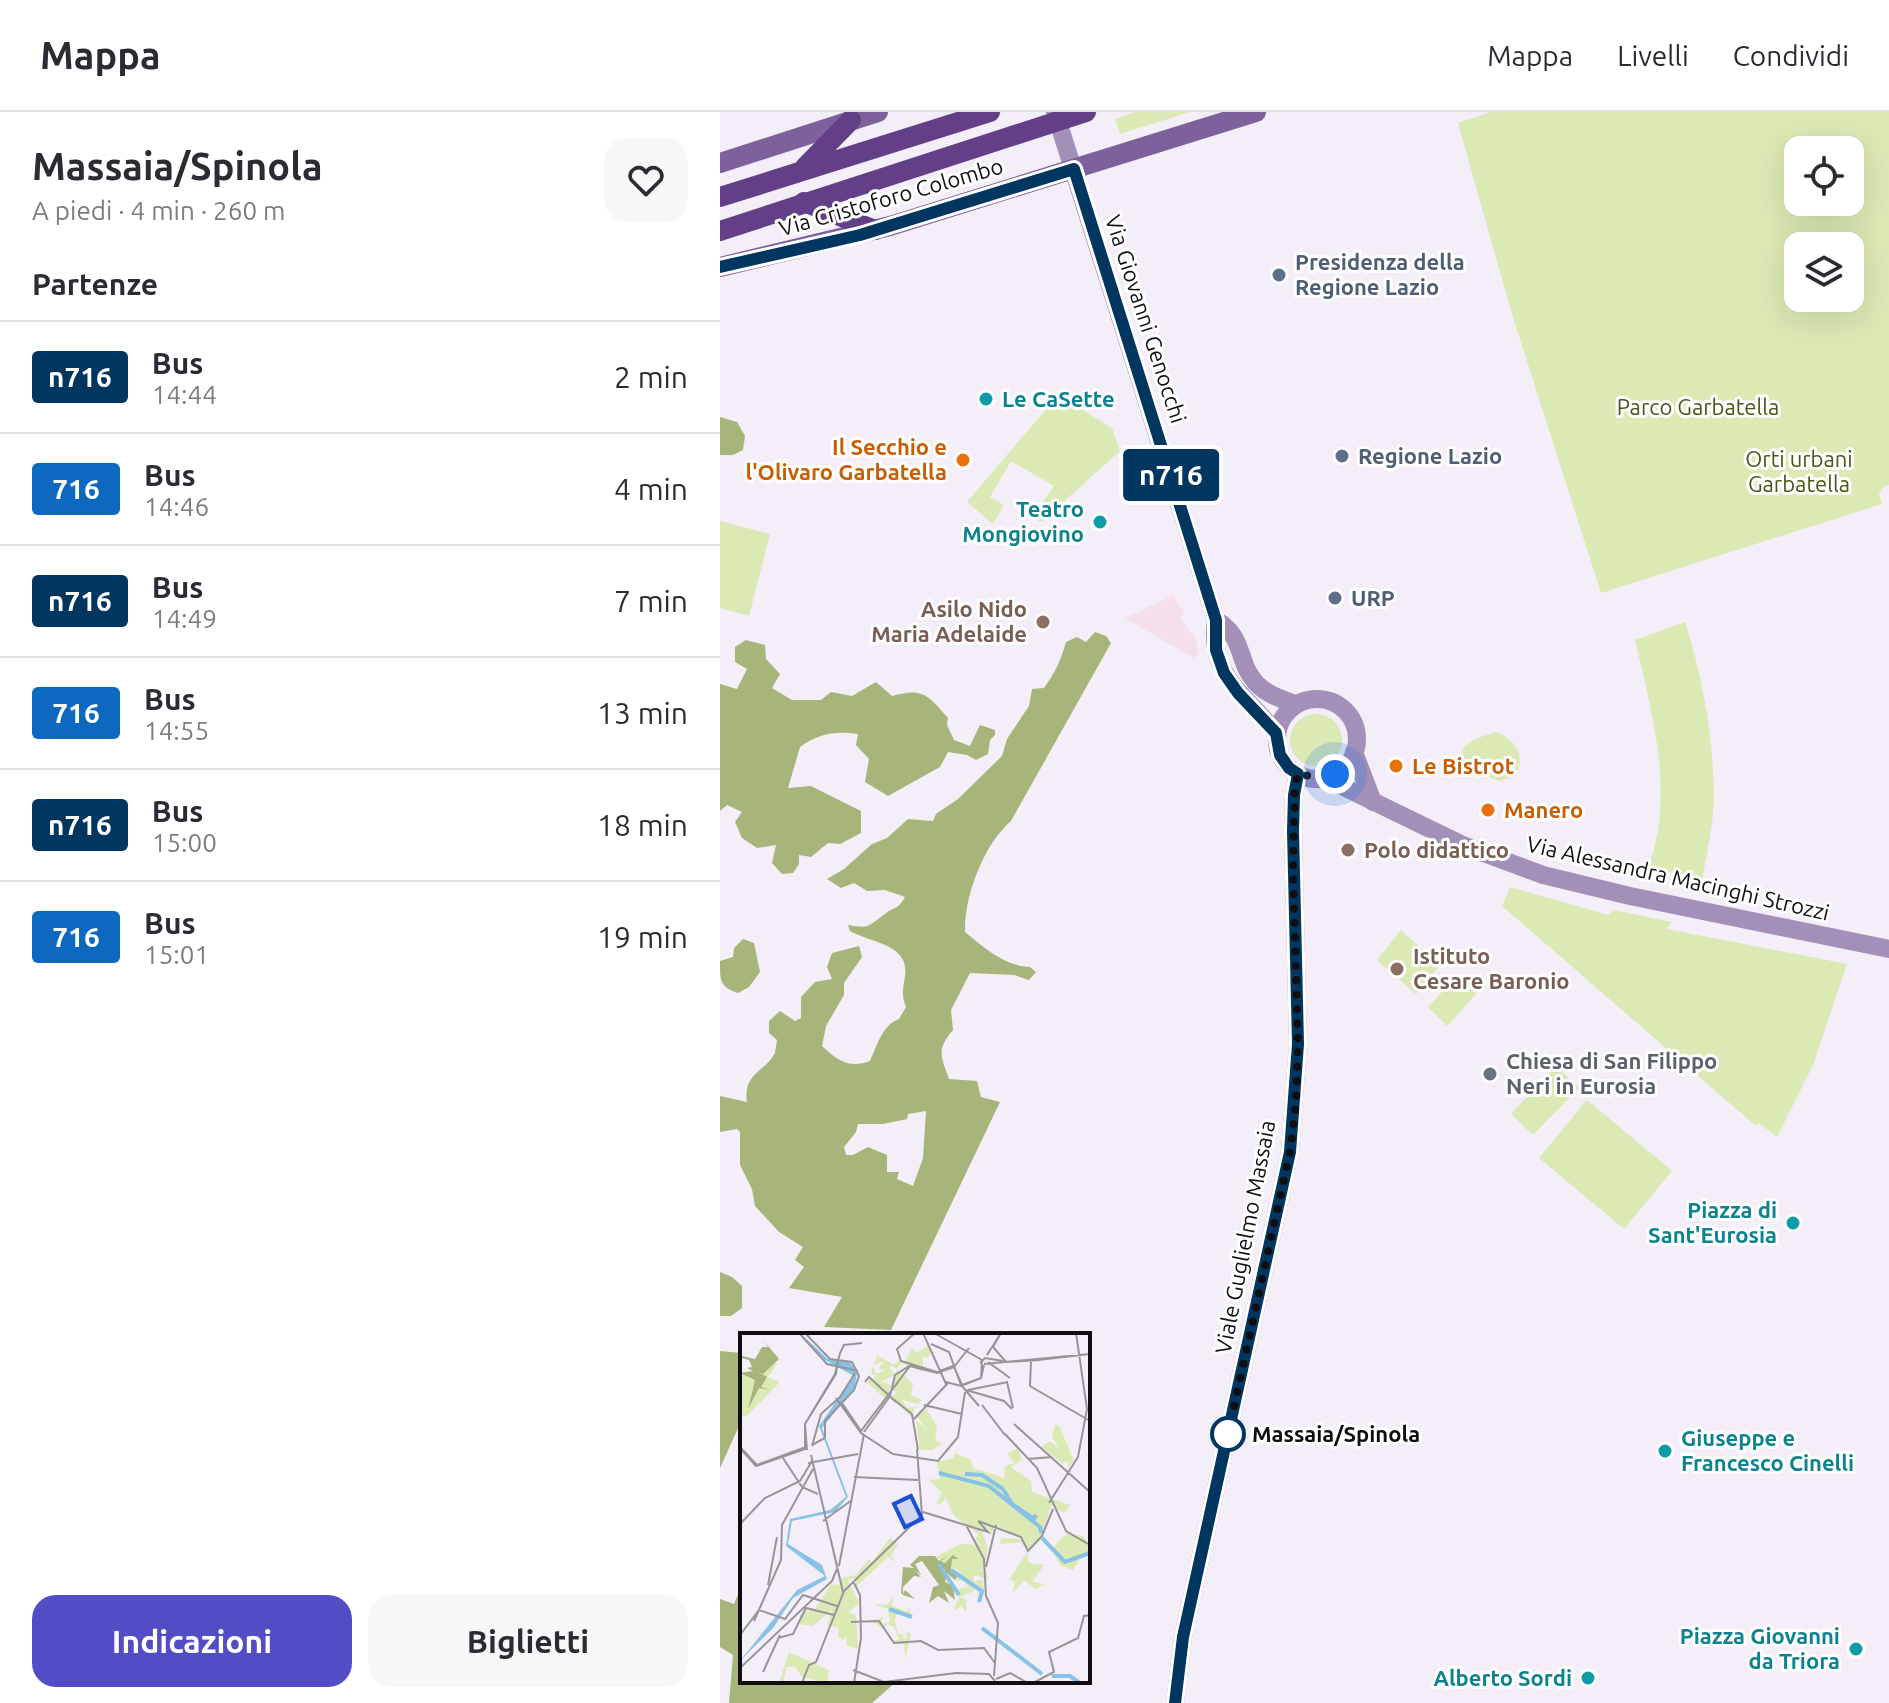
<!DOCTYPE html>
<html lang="it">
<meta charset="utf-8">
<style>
body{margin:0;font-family:Ubuntu,sans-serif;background:#f7f7f7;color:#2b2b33;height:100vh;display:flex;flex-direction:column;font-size:30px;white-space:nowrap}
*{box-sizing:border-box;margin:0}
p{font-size:26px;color:#7c7c81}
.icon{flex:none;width:44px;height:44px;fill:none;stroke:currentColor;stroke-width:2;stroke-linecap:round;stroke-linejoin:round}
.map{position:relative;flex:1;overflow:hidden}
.side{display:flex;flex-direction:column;background:#fff;width:720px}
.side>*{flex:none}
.badge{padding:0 16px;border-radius:6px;font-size:28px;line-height:52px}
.tools{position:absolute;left:1064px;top:24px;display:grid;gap:16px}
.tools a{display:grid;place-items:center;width:80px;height:80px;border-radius:16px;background:#fff;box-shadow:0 8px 32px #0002;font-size:40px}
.you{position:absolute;width:40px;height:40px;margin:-20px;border:6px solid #fff;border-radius:50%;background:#1a73e8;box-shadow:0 0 0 12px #1a73e833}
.map>.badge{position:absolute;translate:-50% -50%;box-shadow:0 0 0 4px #fff}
h2{padding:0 32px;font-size:30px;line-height:72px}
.round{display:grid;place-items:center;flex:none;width:84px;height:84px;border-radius:24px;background:#f7f7f7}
.head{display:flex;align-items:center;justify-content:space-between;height:136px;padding:0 32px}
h1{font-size:38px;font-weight:600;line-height:60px}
.cta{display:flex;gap:16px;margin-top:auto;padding:16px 32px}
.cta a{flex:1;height:92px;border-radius:24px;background:#534dc5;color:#fff;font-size:32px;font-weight:600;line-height:92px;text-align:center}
.cta a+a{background:#f7f7f7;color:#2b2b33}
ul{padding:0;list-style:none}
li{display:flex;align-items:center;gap:24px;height:112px;padding:0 32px;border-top:2px solid #e1e1e2}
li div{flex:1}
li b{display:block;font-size:30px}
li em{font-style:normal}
li .badge{min-width:88px;font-weight:700;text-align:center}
header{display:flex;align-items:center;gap:48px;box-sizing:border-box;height:112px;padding:0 40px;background:#fff;border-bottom:2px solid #e1e1e2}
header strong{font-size:38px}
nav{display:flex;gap:44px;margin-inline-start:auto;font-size:28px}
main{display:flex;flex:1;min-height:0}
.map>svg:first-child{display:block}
</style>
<header>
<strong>Mappa</strong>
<nav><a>Mappa</a><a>Livelli</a><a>Condividi</a></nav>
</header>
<main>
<section class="side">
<div class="head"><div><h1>Massaia/Spinola</h1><p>A piedi · 4 min · 260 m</p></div><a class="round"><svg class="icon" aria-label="heart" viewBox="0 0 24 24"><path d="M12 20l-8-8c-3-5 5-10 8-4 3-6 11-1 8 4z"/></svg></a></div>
<h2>Partenze</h2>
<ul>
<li><span class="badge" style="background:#00365f;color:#fff">n716</span><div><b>Bus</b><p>14:44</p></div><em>2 min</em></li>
<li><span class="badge" style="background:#0c69bf;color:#fff">716</span><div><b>Bus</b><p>14:46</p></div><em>4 min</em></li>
<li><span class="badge" style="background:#00365f;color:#fff">n716</span><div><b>Bus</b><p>14:49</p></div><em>7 min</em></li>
<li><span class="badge" style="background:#0c69bf;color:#fff">716</span><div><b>Bus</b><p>14:55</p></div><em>13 min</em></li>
<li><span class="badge" style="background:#00365f;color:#fff">n716</span><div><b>Bus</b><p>15:00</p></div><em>18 min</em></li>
<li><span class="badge" style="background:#0c69bf;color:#fff">716</span><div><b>Bus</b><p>15:01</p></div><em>19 min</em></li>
</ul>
<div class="cta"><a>Indicazioni</a><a>Biglietti</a></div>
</section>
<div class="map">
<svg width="1169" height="1591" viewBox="0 0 1169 1591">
<rect width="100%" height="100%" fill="#f3eef7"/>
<path fill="#f6dfec" d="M 454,483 L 464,502 L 460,505 L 471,522 L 474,522 L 479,542 L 473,546 L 405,506 Z"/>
<g fill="#dbe9b5" fill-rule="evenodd">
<path d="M 416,0 L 470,0 L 400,22 L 395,7 Z"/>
<path d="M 771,0 L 1169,0 L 1169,373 L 1164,374 L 1159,382 L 1162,392 L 881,481 L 791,199 L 738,11 ZM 1078,38 L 1130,38 L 1130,90 L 1078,90 ZM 1078,134 L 1130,134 L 1130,186 L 1078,186 Z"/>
<path d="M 338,283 L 392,316 L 400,339 L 321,410 L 312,405 L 334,374 L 291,349 L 270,385 L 284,393 L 273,412 L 247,390 Z"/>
<path d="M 0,409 L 50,422 L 29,504 L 0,496 Z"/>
<path d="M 965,510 C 983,567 993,622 994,682 C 994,710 987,740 982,768 L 929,755 C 932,743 936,731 938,718 C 948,654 929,589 915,528 Z"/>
<circle cx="596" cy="628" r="26"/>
<path d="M 775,620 C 802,627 812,662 780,669 L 754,660 L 740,646 L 744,635 L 755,627 Z"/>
<path d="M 790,775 L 889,803 L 894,798 L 952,810 L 947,817 L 1127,852 L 1093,953 L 1057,1025 L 1039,1011 L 1036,1014 L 782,794 Z"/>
<path d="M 681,818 L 720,853 L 696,882 L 657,848 Z"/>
<path d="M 737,864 L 756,882 L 727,914 L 708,895 Z"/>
<path d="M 836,954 L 859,976 L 813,1023 L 791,1002 Z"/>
<path d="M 867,988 L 952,1059 L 904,1117 L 819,1046 Z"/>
</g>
<g fill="#a7b57b" fill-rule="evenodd">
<path d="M 0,305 L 17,310 L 25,324 L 23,338 L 13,343 L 0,343 Z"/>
<path d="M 375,520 L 386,524 L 391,531 L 291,709 C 264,732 244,784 245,820 C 264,836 285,854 310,855 L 316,860 L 309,868 L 294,863 L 250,861 L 231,898 L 233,918 C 216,938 221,944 229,967 L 257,969 L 261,985 L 280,990 L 171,1218 L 104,1215 L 122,1185 L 69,1176 L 84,1155 L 75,1148 L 83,1135 L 59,1120 L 35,1094 L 32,1077 L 20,1053 L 20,1020 L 17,1017 L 0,1020 L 0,984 L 27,990 C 23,961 45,960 55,941 C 55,940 57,928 57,928 L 49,921 L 49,909 L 60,899 L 75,909 L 81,906 L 81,885 L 95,870 L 112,867 L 107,855 L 112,841 L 139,834 L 142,845 L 124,871 L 124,883 L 106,914 L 102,934 C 117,948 129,957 150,949 C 157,934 162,913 179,907 L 186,895 C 181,882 183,878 185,864 C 190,832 151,831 130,819 L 128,813 C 150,817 148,814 165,802 C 176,793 176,800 185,785 L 165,778 L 147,779 L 134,771 L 121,776 L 107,767 L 124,757 L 152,732 L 167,726 L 188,707 L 213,709 L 216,702 L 238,687 L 282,644 L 287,627 L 309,594 L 312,577 L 324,576 C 335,561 341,548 346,530 L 357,525 L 366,530 ZM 206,999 L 203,1046 L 193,1074 L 177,1067 L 179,1060 L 167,1060 L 167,1043 L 148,1035 L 133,1043 L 126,1043 L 124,1035 L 136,1020 L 138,1012 L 163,1012 L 187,1007 L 188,1002 Z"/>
<path d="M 26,528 L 45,533 L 46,547 L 60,562 L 52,576 L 72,588 L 101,588 L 111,580 L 132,584 L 156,570 L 172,584 C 203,575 208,583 228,606 L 227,613 L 234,628 L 250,634 L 260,613 L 275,618 L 275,623 L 270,628 L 268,642 L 256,648 L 247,643 L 228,640 L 220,655 L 168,684 L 145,670 L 149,647 L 136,633 L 138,622 C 115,619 100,621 80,635 L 68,676 L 91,674 L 141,699 L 141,721 L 120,732 L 108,731 L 91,745 L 79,743 L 79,752 L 73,761 L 62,762 L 52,751 L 56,733 L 37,736 L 22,726 L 15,710 L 22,700 L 7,693 L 0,699 L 0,572 L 17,577 L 27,557 L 15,550 L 15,535 Z"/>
<path d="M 23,827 L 34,831 L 40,860 L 29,875 L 18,881 C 0,875 0,869 0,849 L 13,845 L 14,836 Z"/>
<path d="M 0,1160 L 12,1165 L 22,1174 L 22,1196 L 11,1204 L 0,1204 Z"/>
<path d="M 0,1239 L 22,1241 L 22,1315 L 19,1314 L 0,1356 Z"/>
<path d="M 22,1473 L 22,1569 L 196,1569 L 176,1570 L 152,1591 L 9,1591 L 13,1543 L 0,1535 L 0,1487 L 14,1492 Z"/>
</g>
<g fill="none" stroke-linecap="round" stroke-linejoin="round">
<g stroke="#a290b9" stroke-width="18">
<path d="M 335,0 L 496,508 C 488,564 526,583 556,621"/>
<path d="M 496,508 C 526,526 516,549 536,571 C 546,582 561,587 575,592"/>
<circle cx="597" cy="627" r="40"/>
<path d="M 634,640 L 653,690"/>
<path d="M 605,666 L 745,734 L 823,763 L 910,784 L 1169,837"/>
<path d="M 455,1591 L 463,1525 L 570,1040 L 578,932 L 573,719 L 574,683 L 578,662"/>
</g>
<g stroke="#7c619d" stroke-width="20">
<path d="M 0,51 L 158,0"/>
<path d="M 0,155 L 170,114 L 536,0"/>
</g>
<g stroke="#623f87" stroke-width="20">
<path d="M 85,55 L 131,8"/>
<path d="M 0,85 L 270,0"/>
<path d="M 84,90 L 155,118"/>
<path d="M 0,119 L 366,0"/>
</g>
</g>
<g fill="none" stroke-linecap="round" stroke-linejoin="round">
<defs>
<path id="line" d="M 0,155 L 140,123 L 354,57 L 496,508 L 496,538 L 504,561 L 518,581 L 556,621 L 560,643 L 569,656 L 578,662 L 574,683 L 573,719 L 578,932 L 570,1040 L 463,1525 L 455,1591"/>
</defs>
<use href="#line" stroke="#fff" stroke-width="18"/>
<use href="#line" stroke="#00365f" stroke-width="12"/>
<path stroke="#100e11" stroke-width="8" stroke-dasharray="0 14.4" d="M 508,1322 L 570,1040 L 576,991 L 578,932 L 573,756 L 575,674 L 578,662 L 602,666 L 615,662"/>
</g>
<g fill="#5c6f8a" stroke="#fefefe" stroke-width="3">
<circle cx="559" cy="163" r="8"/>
<circle cx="622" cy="344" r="8"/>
<circle cx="615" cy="486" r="8"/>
</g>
<g fill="#0f9aa8" stroke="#fefefe" stroke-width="3">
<circle cx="266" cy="287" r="8"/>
<circle cx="380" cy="410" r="8"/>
<circle cx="1073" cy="1111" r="8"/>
<circle cx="945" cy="1339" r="8"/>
<circle cx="1136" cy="1537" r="8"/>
<circle cx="868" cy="1566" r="8"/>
</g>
<g fill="#e8710a" stroke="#fefefe" stroke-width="3">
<circle cx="243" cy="348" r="8"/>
<circle cx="676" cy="654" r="8"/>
<circle cx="768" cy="698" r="8"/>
</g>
<g fill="#8d6e63" stroke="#fefefe" stroke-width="3">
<circle cx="323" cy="510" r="8"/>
<circle cx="628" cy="738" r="8"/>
<circle cx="677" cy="857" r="8"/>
</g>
<circle fill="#6b7280" stroke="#fefefe" stroke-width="3" cx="770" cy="962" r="8"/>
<circle fill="#fff" stroke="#00365f" stroke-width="4" cx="508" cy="1322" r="16"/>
<g text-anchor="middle" stroke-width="6" stroke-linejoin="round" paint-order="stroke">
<g font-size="22" fill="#100e11" stroke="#fefefe">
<text transform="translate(171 85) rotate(-16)" y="8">Via Cristoforo Colombo</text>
<text transform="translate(426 207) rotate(72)" y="8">Via Giovanni Genocchi</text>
<text transform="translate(958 766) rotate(13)" y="8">Via Alessandra Macinghi Strozzi</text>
<text transform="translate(525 1125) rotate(-79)" y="8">Viale Guglielmo Massaia</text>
</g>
<g font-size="22" font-weight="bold" fill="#4e5e75" stroke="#fefefe" text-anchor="start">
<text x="575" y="158">Presidenza della<tspan x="575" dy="25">Regione Lazio</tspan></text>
<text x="638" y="352">Regione Lazio</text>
<text x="631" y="494">URP</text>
</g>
<g font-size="22" font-weight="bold" fill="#0d838f" stroke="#fefefe" text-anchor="end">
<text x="282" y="295" text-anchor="start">Le CaSette</text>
<text x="364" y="405">Teatro<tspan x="364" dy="25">Mongiovino</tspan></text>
<text x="1057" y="1106">Piazza di<tspan x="1057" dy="25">Sant'Eurosia</tspan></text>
<text x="961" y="1334" text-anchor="start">Giuseppe e<tspan x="961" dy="25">Francesco Cinelli</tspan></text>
<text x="1120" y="1532">Piazza Giovanni<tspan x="1120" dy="25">da Triora</tspan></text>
<text x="852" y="1574">Alberto Sordi</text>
</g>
<g font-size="22" fill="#4a5616" stroke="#fefefe">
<text x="978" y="303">Parco Garbatella</text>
<text x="1079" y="355">Orti urbani<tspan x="1079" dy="25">Garbatella</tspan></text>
</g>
<g font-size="22" font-weight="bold" fill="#c56008" stroke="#fefefe" text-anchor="start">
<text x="227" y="343" text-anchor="end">Il Secchio e<tspan x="227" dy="25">l'Olivaro Garbatella</tspan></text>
<text x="692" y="662">Le Bistrot</text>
<text x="784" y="706">Manero</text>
</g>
<g font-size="22" font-weight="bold" fill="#785e54" stroke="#fefefe" text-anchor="start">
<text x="307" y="505" text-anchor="end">Asilo Nido<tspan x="307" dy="25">Maria Adelaide</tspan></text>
<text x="644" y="746">Polo didattico</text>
<text x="693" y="852">Istituto<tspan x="693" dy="25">Cesare Baronio</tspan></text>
</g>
<g font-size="22" font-weight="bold" fill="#5b616d" stroke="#fefefe" text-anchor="start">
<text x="786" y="957">Chiesa di San Filippo<tspan x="786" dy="25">Neri in Eurosia</tspan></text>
</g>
<g font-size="22" font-weight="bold" fill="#100e11" stroke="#fefefe" text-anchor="start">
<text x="532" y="1330">Massaia/Spinola</text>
</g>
</g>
<g transform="translate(20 1221)">
<rect width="350" height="350" fill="#f3eef7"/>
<path d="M 189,12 L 192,18 L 188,25 L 183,23 L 183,39 L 161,30 L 157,36 L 152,33 L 149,34 L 155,41 L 157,37 L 166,38 L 161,40 L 173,51 L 171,62 L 182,67 L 178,71 L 161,67 L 168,75 L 181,73 L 174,75 L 173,86 L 151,64 L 157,59 L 153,57 L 156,41 L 141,49 L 151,52 L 146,66 L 126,49 L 137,43 L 131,41 L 133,33 L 136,41 L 145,37 L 139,36 L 144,28 L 134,32 L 137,22 L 154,32 L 161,26 L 165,29 L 172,15 L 177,19 ZM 19,25 L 25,38 L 30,29 L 37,30 L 28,44 L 40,49 L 8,82 L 0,84 L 0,41 L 19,39 ZM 190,73 L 187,77 L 197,94 L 195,108 L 202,110 L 193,117 L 180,117 L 176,87 L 187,97 L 177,84 ZM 315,92 L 319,93 L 334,127 L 328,136 L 327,128 L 322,130 L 301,114 L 310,108 L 319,115 L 312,103 ZM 218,114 L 216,121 L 230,126 L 233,135 L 264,145 L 265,133 L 274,130 L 267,120 L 279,115 L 281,127 L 285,125 L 271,134 L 291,148 L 292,159 L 330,172 L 324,180 L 311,172 L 302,203 L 288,217 L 281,209 L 260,211 L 261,205 L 282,206 L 256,192 L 251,201 L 247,194 L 242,199 L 248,214 L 244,236 L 238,237 L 246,238 L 248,246 L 241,245 L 240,239 L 241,244 L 233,242 L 235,251 L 236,247 L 243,247 L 244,261 L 242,264 L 236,257 L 220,264 L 227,267 L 226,279 L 221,273 L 213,278 L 219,264 L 207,253 L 205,243 L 213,256 L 229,254 L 222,246 L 216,249 L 220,239 L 196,224 L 220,211 L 240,212 L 235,207 L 238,201 L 214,183 L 205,163 L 204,168 L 199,172 L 196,170 L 202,160 L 189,147 L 200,146 L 197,129 L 213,125 ZM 327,200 L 343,203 L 350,213 L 350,221 L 341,224 L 333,237 L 321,233 L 311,217 ZM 150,205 L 158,211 L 151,223 L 158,230 L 148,224 L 116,254 L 115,245 L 108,247 L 119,270 L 109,279 L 116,282 L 118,316 L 106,312 L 107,302 L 104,307 L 98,304 L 99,284 L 98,294 L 87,293 L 92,277 L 73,293 L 60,291 L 60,282 L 76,275 L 91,251 L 100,252 L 102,245 L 116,242 L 129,226 L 132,229 ZM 287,219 L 289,230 L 304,232 L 292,249 L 305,251 L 296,256 L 284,247 L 273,260 L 275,249 L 270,246 ZM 154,263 L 152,272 L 167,279 L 169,275 L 172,285 L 157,280 L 155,288 L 158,301 L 165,302 L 161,306 L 167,305 L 166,298 L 171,302 L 165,326 L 164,311 L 154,310 L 151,307 L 159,307 L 154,294 L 147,291 L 143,296 L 132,288 L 143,284 L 141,291 L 150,289 L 148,276 L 133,271 L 147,272 ZM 49,319 L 89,337 L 87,350 L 62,344 L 55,334 L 47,334 L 43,350 L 39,350 Z" fill="#dbe9b5"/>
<path d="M 23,7 L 39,26 L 23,41 L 16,38 L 27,44 L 21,54 L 31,57 L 19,55 L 8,76 L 15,47 L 0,40 L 13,38 L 7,35 L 12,34 L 9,27 L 1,25 L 0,13 L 2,23 L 15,26 L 22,14 L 28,14 ZM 213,222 L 218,226 L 212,226 L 211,236 L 220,241 L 215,247 L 207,240 L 205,249 L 213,253 L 215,267 L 204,258 L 209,270 L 198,263 L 189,270 L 193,254 L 199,252 L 182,228 L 175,231 L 181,242 L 175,237 L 181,244 L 174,243 L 163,254 L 163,261 L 165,257 L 175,266 L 163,262 L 161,260 L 163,234 L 174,235 L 170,232 L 179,223 L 195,223 L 199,228 L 207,223 L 201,228 L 205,230 Z" fill="#a7b57b"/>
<path d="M 60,0 L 88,26 L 109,28 L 117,39 L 115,54 L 82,95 L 108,164 L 95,179 L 52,188 L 48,211 L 82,232 L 87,246 L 53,265 L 33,295 L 0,328 L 57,257 L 85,243 L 46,213 L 50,186 L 90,177 L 106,164 L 79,93 L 114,43 L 83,26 Z" fill="#88c2e7"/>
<path fill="none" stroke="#88c2e7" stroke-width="4" d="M 199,140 L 249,153 L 300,194 L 301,200M 225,141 L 242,142 L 263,156M 263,156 L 272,171 L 294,186 L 296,182M 302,205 L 325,229 L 350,220M 199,231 L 219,262M 211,237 L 242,258 L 239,269M 149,276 L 172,284M 242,295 L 302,341M 312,343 L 330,343 L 340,350"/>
<path fill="none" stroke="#98949b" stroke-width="2" d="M 59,0 L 87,31 L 118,38M 65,0 L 90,26 L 112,29 L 119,43 L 114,57 L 85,88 L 85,105 L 72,112M 175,0 L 157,16 L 161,28 L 197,39 L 216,32M 183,0 L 206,51M 261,0 L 253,14 L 266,29 L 300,27M 191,11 L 209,19 L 221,52 L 239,73M 247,22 L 261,0M 298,27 L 350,21M 248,29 L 270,45M 291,29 L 290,53 L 350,88M 240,30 L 245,25 L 263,28M 244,31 L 350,21M 214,34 L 229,15M 125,49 L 129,44 L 156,69M 206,49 L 221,53 L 241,45 L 244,32M 267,49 L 273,75M 226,57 L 264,68 L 272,76M 228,57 L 268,49M 100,64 L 115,40M 96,65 L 121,100 L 153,121 L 198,128 L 218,104 L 225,59M 153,66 L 172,81M 102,70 L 121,98 L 170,33 L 197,40 L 214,34 L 222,52 L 241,45 L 242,27 L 194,0M 184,72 L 222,81M 242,72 L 265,102M 172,81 L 178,117M 174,86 L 208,50M 274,91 L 350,159M 124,99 L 150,63 L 155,42 L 169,33M 265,101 L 297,135 L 326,198 L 350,212M 72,113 L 81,81 L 101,63M 0,114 L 17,132 L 66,114M 0,115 L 16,133 L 65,116 L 65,91 L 96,41 L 98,27M 67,117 L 65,91 L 95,41 L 100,20 L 104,12 L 122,10M 71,122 L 103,259M 43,125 L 62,154 L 78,161M 288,126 L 312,124M 68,130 L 118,121M 114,144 L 178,147M 309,170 L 338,124 L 347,76 L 336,0M 183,179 L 248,199 L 238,188M 83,188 L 112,167M 238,188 L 281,204 L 288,218 L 302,203 L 313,176M 0,191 L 25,165 L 60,148 L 72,128M 226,192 L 244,226 L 246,263 L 258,290 L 254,343M 99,233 L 124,101M 246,234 L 256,192M 113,248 L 120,262 L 121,305 L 114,350M 28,252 L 37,204M 14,288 L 41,227 L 42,192 L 73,136M 111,289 L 139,288 L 154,310 L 181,308 L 198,317 L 244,315 L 255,330M 0,302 L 19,277 L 45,286 L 63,262 L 97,273M 38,305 L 53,301 L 66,275 L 94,282M 0,335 L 92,248 L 97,236M 113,337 L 144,349 L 216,340 L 249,341 L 255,348M 23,339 L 40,302M 256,346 L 270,340 L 288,350M 62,350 L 69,332 L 76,329 L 104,258 L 182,182 L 177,116M 293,350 L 314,339 L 309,319 L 338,305 L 344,283 L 350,282"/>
<path fill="#1d4ed8" fill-opacity="0.15" stroke="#1d4ed8" stroke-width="4" d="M 171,163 L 182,186 L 165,194 L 154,171 Z"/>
<rect width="350" height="350" fill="none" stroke="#100e11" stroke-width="4"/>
</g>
</svg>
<div class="tools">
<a><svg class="icon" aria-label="locate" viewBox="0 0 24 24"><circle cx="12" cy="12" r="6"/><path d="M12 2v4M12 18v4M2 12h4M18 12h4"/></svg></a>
<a><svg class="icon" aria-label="layers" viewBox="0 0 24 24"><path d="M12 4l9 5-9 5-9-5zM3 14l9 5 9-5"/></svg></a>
</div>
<div class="you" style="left:615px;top:662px"></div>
<b class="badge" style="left:451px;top:363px;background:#00365f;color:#fff">n716</b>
</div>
</main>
